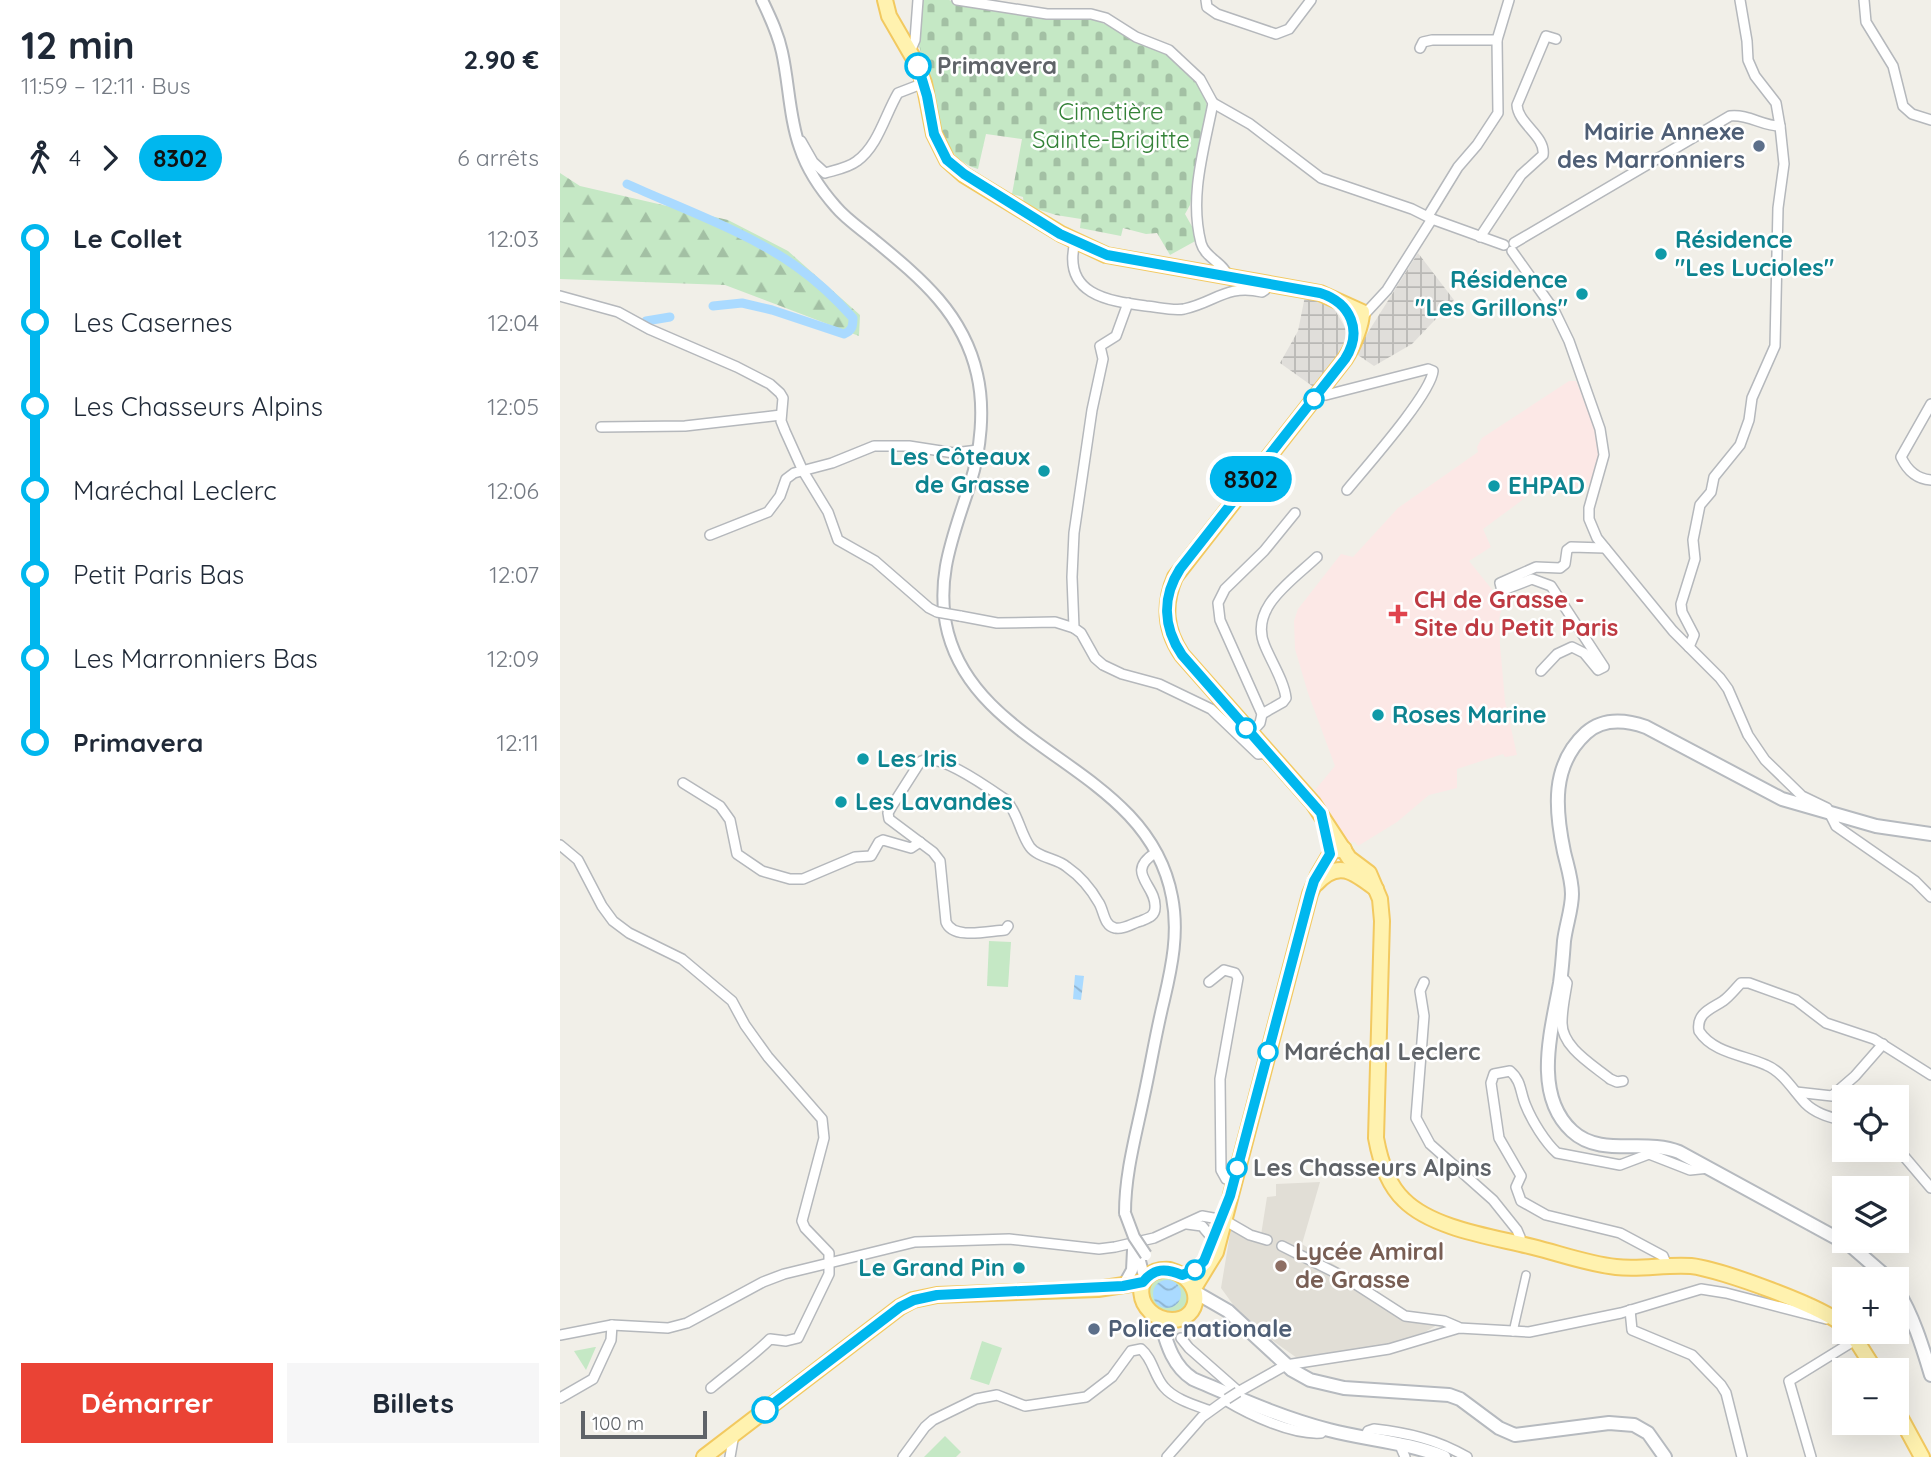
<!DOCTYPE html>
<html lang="fr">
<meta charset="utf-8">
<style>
body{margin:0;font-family:Quicksand,sans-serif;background:#f6f6f7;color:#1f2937;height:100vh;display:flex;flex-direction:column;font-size:26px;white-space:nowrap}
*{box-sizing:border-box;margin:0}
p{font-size:23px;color:#747a83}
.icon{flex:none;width:38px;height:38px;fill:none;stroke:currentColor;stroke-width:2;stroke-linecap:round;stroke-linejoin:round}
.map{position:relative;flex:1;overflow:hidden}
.panel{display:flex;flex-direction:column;background:#fff;width:560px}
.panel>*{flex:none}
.badge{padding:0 14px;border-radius:23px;font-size:24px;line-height:46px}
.controls{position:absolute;left:1272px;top:1085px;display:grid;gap:14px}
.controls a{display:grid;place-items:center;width:77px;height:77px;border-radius:0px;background:#fff;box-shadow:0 7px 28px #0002;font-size:35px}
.scale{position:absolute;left:21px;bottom:18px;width:126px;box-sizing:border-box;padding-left:7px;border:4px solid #5f6368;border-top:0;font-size:19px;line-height:24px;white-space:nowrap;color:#5f6368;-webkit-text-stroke:5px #fff;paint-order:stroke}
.map>.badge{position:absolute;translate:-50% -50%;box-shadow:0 0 0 4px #fff}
.legs{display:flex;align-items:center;gap:10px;height:77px;padding:0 21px;font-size:23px}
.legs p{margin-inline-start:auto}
.summary{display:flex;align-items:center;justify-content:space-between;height:119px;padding:0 21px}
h1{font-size:38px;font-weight:700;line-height:52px}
.primary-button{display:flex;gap:14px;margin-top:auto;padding:14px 21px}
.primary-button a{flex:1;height:80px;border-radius:0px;background:#ea4335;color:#fff;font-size:28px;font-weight:700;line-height:80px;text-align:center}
.primary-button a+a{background:#f6f6f7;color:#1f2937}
ul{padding:0 21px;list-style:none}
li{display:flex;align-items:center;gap:24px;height:84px;font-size:26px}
li i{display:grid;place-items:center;width:10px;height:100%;margin:0 9px;background:currentColor}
li i::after{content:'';width:18px;height:18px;margin:-9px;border:5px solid;border-radius:50%;background:#fff}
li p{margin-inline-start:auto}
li:first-child i{background:linear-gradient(#0000 50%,currentColor 0)}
li:last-child i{background:linear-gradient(currentColor 50%,#0000 0)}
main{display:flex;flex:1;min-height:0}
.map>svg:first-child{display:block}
</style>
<main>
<section class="panel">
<div class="summary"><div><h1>12 min</h1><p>11:59 – 12:11 · Bus</p></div><b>2.90 €</b></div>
<div class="legs"><svg class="icon" aria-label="walk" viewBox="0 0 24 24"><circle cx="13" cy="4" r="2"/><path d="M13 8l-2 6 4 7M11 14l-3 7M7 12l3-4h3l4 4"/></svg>4<svg class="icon" aria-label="forward" viewBox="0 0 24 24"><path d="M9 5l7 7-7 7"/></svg><b class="badge" style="background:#00b7ee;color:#111">8302</b><p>6 arrêts</p></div>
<ul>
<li><i style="color:#00b7ee"></i><b>Le Collet</b><p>12:03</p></li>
<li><i style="color:#00b7ee"></i><span>Les Casernes</span><p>12:04</p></li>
<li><i style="color:#00b7ee"></i><span>Les Chasseurs Alpins</span><p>12:05</p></li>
<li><i style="color:#00b7ee"></i><span>Maréchal Leclerc</span><p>12:06</p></li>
<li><i style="color:#00b7ee"></i><span>Petit Paris Bas</span><p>12:07</p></li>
<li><i style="color:#00b7ee"></i><span>Les Marronniers Bas</span><p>12:09</p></li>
<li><i style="color:#00b7ee"></i><b>Primavera</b><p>12:11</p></li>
</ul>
<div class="primary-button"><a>Démarrer</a><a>Billets</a></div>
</section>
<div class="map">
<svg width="1371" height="1457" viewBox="0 0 1371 1457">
<defs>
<pattern id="industrial-grid" width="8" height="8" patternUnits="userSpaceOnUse" patternTransform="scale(1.75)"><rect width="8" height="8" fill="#e0deda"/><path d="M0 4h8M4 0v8" fill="none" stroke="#b9b8b5"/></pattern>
<pattern id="forest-firs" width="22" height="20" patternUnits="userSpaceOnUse" patternTransform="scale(1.75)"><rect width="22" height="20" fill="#c5e8c5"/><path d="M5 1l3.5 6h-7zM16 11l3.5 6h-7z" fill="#a3c0a4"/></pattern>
<pattern id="cemetery-stones" width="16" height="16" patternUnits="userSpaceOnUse" patternTransform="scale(1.75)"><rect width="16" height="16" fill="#c5e8c5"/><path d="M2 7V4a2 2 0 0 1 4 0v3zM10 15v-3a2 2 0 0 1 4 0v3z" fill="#a3c0a4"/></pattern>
<pattern id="water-waves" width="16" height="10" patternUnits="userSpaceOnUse" patternTransform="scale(1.75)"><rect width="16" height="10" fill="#aadaff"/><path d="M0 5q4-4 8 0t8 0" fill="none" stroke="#8eb4d2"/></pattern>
</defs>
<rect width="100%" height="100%" fill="#f1efe8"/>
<g fill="url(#industrial-grid)">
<path d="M 858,253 L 894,300 L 852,344 L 814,366 L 795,353 Z"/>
<path d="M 745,296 L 773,307 L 786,329 L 785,350 L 755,388 L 720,363 L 738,331 Z"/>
</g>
<path fill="#e1ded6" d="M 760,1182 L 742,1244 L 848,1312 L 877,1325 L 865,1332 L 820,1347 L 737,1358 L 685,1321 L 661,1288 L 672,1222 L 701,1235 L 707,1197 L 716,1196 L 716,1184 Z"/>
<path fill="#fce8e6" d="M 1009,381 L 1016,381 L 1036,430 L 1041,454 L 1032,487 L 980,487 L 923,529 L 931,547 L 909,561 L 943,603 L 939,619 L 940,645 L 945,701 L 957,755 L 945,757 L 943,754 L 897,769 L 897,788 L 869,795 L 837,822 L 798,846 L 795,842 L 786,843 L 755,790 L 775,766 L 748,693 L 735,649 L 734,621 L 738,609 L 781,554 L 793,557 L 838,508 L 918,452 L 917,447 L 922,438 Z"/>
<g fill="#c5e8c5">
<path d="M 429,941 L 451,942 L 448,987 L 427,986 Z"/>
<path d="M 608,1276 L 626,1286 L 629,1300 L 625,1308 L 613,1314 C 608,1312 601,1312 596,1308 C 578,1295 590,1278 608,1276 Z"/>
<path d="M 422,1341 L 442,1348 L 429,1385 L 410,1379 Z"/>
<path d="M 35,1347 L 36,1347 L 26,1370 L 14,1351 Z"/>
<path d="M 385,1436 L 401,1452 L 396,1457 L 364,1457 Z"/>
</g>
<path fill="url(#forest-firs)" d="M 0,173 L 20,186 L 168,220 L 228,251 L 300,315 L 299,336 L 165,285 L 0,279 Z"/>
<path fill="url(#cemetery-stones)" d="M 361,0 L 389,0 L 400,4 L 529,17 L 607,52 L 632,74 L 643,90 L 647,106 L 630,205 L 625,214 L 639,239 L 610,255 L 597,233 L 586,234 L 563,228 L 561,236 L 520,228 L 521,219 L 496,215 L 464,205 L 463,197 L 452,194 L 462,139 L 426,134 L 418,169 C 379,158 376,107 367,74 C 365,64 360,54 359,43 C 358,28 359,15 361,0 Z"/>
<g fill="url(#water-waves)">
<path d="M 515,975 L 524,976 L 521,1000 L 513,999 Z"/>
<circle cx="607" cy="1294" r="14"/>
</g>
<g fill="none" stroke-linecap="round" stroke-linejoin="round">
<g stroke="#aadaff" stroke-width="9">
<path d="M 67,184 C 120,208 190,233 237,267 C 257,281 276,299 293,318 C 293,326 292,331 284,334 L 212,310 L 182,303 L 153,306"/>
<path d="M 86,321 L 110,317"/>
</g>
<defs>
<path id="pedestrian" d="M 953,1332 L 966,1275"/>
<g id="minor">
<path d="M 397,0 L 487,14 L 531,14 L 546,18 L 576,37 L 609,50 L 640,79 L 653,103"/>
<path d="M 646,0 L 647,7 L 657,14 L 716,34 L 729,29 L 751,0"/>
<path d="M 1304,0 L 1306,22 L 1333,66 L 1343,106 L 1352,114 L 1371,120"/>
<path d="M 860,48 L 863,42 L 872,40 L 937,40"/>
<path d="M 350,52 L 355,40 L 358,0"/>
<path d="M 653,103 L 690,124 L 761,178 L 852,209 L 872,219 L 944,245"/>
<path d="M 653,103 C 644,150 629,196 641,243 C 645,258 663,262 668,276"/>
<path d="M 241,141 L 253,162 L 265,173 C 275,170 288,168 297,161 C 318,146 325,115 338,93 L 364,83"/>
<path d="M 868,216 L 898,167 L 917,145 L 938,113 L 937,40 L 949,0"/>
<path d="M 920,237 L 961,175 L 983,155 C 986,136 958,124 957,105 L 986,36 L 996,39"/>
<path d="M 515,242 C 502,294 547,301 586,306 C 598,307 612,311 624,309 C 656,302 666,284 702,292 L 705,290 L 707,283"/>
<path d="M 954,243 L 1170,116 C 1189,114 1202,126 1220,126"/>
<path d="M 952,251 L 994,310 L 1009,341 L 1040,429 L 1044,455 L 1029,508 L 1029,519 L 1037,538 L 1113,631 L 1160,678 L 1168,689 L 1188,735 L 1205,760 L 1242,796 L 1267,808 L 1276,826 L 1355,881 L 1371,897"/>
<path d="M 0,296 L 58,312 L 89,329 L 177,367 L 210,384 L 220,393 L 223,398 L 221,421 L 225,431 L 243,471 L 268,512 L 278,540 L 315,561 L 369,608 L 377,612"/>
<path d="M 568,303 L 556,336 L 540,346 L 543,359 L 532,410 L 514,533 L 512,577 L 514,628 L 521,633 L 535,658 L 543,665 L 562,674 L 599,684 L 651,709 L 698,754 L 708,753"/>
<path d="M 802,317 L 827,290 L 872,219"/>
<path d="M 757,395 L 766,395 L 868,369 L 873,371 C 871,394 805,468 787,490"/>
<path d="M 1371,404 L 1341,457 C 1347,470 1356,479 1371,480"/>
<path d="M 41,427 L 125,426 L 221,415"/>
<path d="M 150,535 L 208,512 L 220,496 L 226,479 L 234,473 L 272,463 L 314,446 L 349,446 L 394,453 L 418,450"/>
<path d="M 400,616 L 437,623 L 495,622 L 514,628"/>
<path d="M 1129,647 L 1134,635 L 1122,612 L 1121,604 L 1135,559 L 1133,540 L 1140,505 L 1151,492 L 1154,477 L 1180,445 L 1189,420 L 1192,398 L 1215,346 L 1218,208 L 1224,164 L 1220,126 L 1216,103 L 1195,76 L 1188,60 L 1187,41 L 1180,0"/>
<path d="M 981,671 L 997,654 L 1012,647 L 1024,653 L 1038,670 L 1044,667 L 991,586 L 972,579 L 946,589 L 941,587 L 940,583 L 976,567 L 1000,568 L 1005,564 L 1007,550 L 1011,547 L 1045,548"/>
<path d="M 702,714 L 723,702 L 726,698 C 724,681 712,663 705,646 C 688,608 733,580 757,557"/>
<path d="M 690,734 L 700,723 L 702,714 L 660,620 L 658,603 L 665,589 L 704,551 L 735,513"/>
<path d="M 123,783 L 160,806 L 170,820 L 177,854 L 202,871 L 230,879 L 243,879 L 295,857 L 311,856 L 319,842 L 323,840 L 351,848 L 360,842"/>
<path d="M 0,845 L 18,860 L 42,906 L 53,921 L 69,933 L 122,959 L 172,1001 L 185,1025 L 208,1057 L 262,1119 L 264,1138 L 242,1221 L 245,1228 L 269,1253 L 269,1274 L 238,1338 L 226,1341 L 210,1339 C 191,1358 171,1371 151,1388"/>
<path d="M 448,926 L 445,930 C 428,931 393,940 386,922 L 380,861 L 373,852 L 329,819 L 328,813 L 332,806 L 360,762 C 377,750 430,789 446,800 C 458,813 460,833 470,847 C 478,858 497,858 507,867 C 520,876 531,889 539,903 C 544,911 544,926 555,928 C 563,930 573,923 581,921 C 588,918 595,916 595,908 C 597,885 564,873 595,853"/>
<path d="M 1001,979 L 1005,980 L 1007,983 C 1005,996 1002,1009 1002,1022 C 1001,1047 1033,1065 1050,1079 L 1057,1082 L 1063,1081"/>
<path d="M 649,982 L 664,970 L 675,973 L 678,978 L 660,1079 L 661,1170 L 666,1179 L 674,1182"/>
<path d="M 864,982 L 860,991 L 864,1016 L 856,1118 L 870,1144 L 933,1200 L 957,1230 L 960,1237 L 959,1244"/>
<path d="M 1236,1092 L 1272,1096 L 1295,1076 L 1323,1044"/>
<path d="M 1284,1121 C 1270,1117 1256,1114 1245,1103 C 1233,1090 1223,1072 1206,1065 C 1184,1055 1153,1053 1139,1031 C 1136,1013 1151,1009 1163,1001 C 1170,996 1175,989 1181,983 L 1189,983 L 1236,1000 L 1266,1023 L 1314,1039 L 1371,1075"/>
<path d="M 1337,1148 L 1371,1188"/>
<path d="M 627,1224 L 642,1226 L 653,1239"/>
<path d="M 722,1246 L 786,1278 L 845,1316 L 884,1321 L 898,1327"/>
<path d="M 1107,1266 L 1103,1256 L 1060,1233 L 986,1215 L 961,1201 L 956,1187 L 961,1176 L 939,1138 L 931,1083 L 934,1074 L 950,1071 C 962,1081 960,1093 966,1106 C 972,1121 985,1142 997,1153 L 1060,1165 L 1089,1154 L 1130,1170 L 1149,1168"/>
<path d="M 1070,1310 L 1072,1330 L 1132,1355 L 1161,1385 L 1166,1393 L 1182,1457"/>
<path d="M 0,1335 L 52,1325 L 108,1328 L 127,1323 L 203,1282 L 224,1274 L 355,1242 L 449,1239 L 539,1249 L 555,1247 L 594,1238 L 642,1216 L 664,1220 L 690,1235 L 707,1240"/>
<path d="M 621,1338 L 629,1348 L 679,1392"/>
<path d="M 678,1392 L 726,1365 L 829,1349 L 899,1328 L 969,1332 L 1061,1313 L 1141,1289 L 1166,1293 L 1266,1319"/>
<path d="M 0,1398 L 33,1379 L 51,1340 L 52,1325"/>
<path d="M 665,1400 C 690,1415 732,1435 761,1433 L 765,1429"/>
<path d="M 805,1437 L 808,1431 L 814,1429 C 848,1433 876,1439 907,1457"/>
<path d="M 839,1443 L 845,1457"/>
<path d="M 170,1457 L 174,1434"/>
<path d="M 343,1457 L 365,1427 L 373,1420 L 416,1399 L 437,1395 L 465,1406 L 526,1397 L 552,1377 L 571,1351 L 581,1349 C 593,1359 594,1376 604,1387 C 614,1399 634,1405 648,1410"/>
<path d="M 607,1457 L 642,1417 L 667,1399"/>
<path d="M 1251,1457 L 1229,1381 L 1297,1339"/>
</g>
<g id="tertiary">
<path d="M 202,0 C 210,17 218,33 222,52 C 229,83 229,117 240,148 C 247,169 261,190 276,207 C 286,219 301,229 313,239 C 359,277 403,312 417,374 C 425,408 421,450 410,484 C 394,534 374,579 388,633 C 420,753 588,767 612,897 C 619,932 612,966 604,1000 C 596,1032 591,1064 584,1096 C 576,1135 565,1173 565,1213"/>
<path d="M 573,1250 L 580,1261 L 585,1280"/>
<path d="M 563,1286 L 572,1270 L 573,1250"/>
</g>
<g id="secondary">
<path d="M 1329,1279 L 1291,1246 L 1119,1152 C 1085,1138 1041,1158 1012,1131 C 972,1094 992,1029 1000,983 C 1002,969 1003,955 1004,941 C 1006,925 1012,909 1012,894 C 1012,880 1007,865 1004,852 C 995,809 991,765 1026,733 C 1043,718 1066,720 1086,727 L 1222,799 L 1316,826 L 1371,834"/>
<path d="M 1337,1290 C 1353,1316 1362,1345 1371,1375"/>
<path d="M 635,1292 L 668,1311 L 732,1370 L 750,1380 L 784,1388 L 889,1395 L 900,1399 L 939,1428 L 955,1435 L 1049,1423 L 1074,1425 L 1088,1433 L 1105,1457"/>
<path d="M 599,1317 C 606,1340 611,1365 633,1379 C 678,1398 722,1418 769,1430 C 807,1440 846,1442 884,1457"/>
</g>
<g id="primary">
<path d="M 325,0 L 329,16 L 355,61 L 364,83 L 374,134 L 387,160 L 404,175 L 501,234 L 546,255 L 760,293 L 802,312 C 802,325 793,347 785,359 L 615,577 C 603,605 605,630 622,655 L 753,803 L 789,858 L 809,873 L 820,899 L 822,921 L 816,1138 C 820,1160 827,1184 844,1200 C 873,1229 934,1237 973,1247 C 1001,1254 1028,1264 1056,1267 C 1081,1270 1106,1264 1131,1266 C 1159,1269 1265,1307 1284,1326"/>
<path d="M 756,884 C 778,859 794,872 816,889"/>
<path d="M 610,1270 C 646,1281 641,1320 612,1320 C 575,1319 568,1267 610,1270 Z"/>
<path d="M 634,1288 L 656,1252 L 750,894 L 758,875 L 772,851 L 784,849"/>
<path d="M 1291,1332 L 1315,1370"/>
<path d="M 1337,1411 L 1362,1457"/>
<path d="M 144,1457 L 340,1307 L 353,1300 L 377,1295 L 538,1289 L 583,1282"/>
</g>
</defs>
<use href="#pedestrian" stroke="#b5b8bc" stroke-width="10"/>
<use href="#minor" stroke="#b5b8bc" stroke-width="12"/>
<use href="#tertiary" stroke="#b5b8bc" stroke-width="14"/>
<use href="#secondary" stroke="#b6babf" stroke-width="16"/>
<use href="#primary" stroke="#f2c960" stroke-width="18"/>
<use href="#pedestrian" stroke="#fff" stroke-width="7"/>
<use href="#minor" stroke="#fff" stroke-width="9"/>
<use href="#tertiary" stroke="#fff" stroke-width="10"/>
<use href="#secondary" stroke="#fff" stroke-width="12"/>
<use href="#primary" stroke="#fff2af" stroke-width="14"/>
<defs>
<g id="minor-bridge">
<path d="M 377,612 L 400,616"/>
<path d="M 667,1399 L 678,1392"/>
</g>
<path id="tertiary-bridge" d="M 565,1213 L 574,1237 L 586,1255"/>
</defs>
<use href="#minor-bridge" stroke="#b5b8bc" stroke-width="12" stroke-linecap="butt"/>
<use href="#tertiary-bridge" stroke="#b5b8bc" stroke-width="14" stroke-linecap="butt"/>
<use href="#minor-bridge" stroke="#fff" stroke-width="9"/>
<use href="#tertiary-bridge" stroke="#fff" stroke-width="10"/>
</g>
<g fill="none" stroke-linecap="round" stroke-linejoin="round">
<defs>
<path id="line-1" d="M 205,1410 L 340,1307 L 354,1300 L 377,1295 L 563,1286 L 583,1282 C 594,1268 606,1268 622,1275 L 635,1270 L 644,1261 L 670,1196 L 750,894 L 754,881 L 770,854 L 761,813 L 622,655 C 603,627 602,597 620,569 L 785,359 C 803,331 791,303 760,293 L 547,255 L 500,234 L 404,174 L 387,160 L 374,134 L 367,96 L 358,66"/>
</defs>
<use href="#line-1" stroke="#fff" stroke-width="16"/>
<use href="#line-1" stroke="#00b7ee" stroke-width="10"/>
</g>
<g fill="#fff" stroke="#00b7ee" stroke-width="3.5">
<circle cx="358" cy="66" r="12"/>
<circle cx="754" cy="399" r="9"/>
<circle cx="686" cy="728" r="9"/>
<circle cx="708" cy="1052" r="9"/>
<circle cx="677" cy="1168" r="9"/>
<circle cx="635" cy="1270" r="9"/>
<circle cx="205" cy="1410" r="12"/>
</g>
<g fill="#5c6f8a" stroke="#fff" stroke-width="2.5">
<circle cx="1199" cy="146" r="7"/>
<circle cx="534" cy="1329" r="7"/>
</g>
<g fill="#0f9aa8" stroke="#fff" stroke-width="2.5">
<circle cx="1101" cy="254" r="7"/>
<circle cx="1022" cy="294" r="7"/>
<circle cx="484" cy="471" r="7"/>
<circle cx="934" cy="486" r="7"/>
<circle cx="818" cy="715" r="7"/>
<circle cx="303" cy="759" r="7"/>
<circle cx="281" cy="802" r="7"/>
<circle cx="459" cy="1268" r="7"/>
</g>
<path fill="#e0444e" stroke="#fff" stroke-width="2.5" d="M834.5 603.5h7v7h7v7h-7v7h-7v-7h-7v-7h7z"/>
<circle fill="#8d6e63" stroke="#fff" stroke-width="2.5" cx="721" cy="1266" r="7"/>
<g text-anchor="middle" stroke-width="5" stroke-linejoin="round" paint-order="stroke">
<g font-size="24" font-weight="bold" fill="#5f6368" stroke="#fff" text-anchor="start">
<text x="377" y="74">Primavera</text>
<text x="724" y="1060">Maréchal Leclerc</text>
<text x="693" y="1176">Les Chasseurs Alpins</text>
</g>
<g font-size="24" fill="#348238" stroke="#fff">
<text x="551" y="120">Cimetière<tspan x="551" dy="28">Sainte-Brigitte</tspan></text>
</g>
<g font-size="24" font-weight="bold" fill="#4e5e75" stroke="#fff" text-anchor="end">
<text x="1185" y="140">Mairie Annexe<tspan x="1185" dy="28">des Marronniers</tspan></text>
<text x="548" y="1337" text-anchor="start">Police nationale</text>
</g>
<g font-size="24" font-weight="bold" fill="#0d838f" stroke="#fff" text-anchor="start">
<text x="1115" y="248">Résidence<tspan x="1115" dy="28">"Les Lucioles"</tspan></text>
<text x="1008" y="288" text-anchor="end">Résidence<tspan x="1008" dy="28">"Les Grillons"</tspan></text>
<text x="470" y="465" text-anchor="end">Les Côteaux<tspan x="470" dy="28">de Grasse</tspan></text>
<text x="948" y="494">EHPAD</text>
<text x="832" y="723">Roses Marine</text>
<text x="317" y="767">Les Iris</text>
<text x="295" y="810">Les Lavandes</text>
<text x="445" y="1276" text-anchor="end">Le Grand Pin</text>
</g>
<g font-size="24" font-weight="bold" fill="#be3a42" stroke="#fff" text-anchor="start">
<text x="854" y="608">CH de Grasse -<tspan x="854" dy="28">Site du Petit Paris</tspan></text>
</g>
<g font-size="24" font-weight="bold" fill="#785e54" stroke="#fff" text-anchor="start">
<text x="735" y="1260">Lycée Amiral<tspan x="735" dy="28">de Grasse</tspan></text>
</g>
</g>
</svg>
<div class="controls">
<a><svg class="icon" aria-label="locate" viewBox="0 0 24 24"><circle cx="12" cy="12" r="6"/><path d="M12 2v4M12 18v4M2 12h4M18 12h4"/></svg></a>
<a><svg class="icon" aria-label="layers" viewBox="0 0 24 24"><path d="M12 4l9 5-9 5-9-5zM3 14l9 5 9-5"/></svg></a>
<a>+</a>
<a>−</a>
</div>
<div class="scale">100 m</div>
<b class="badge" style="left:691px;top:479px;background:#00b7ee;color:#111">8302</b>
</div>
</main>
